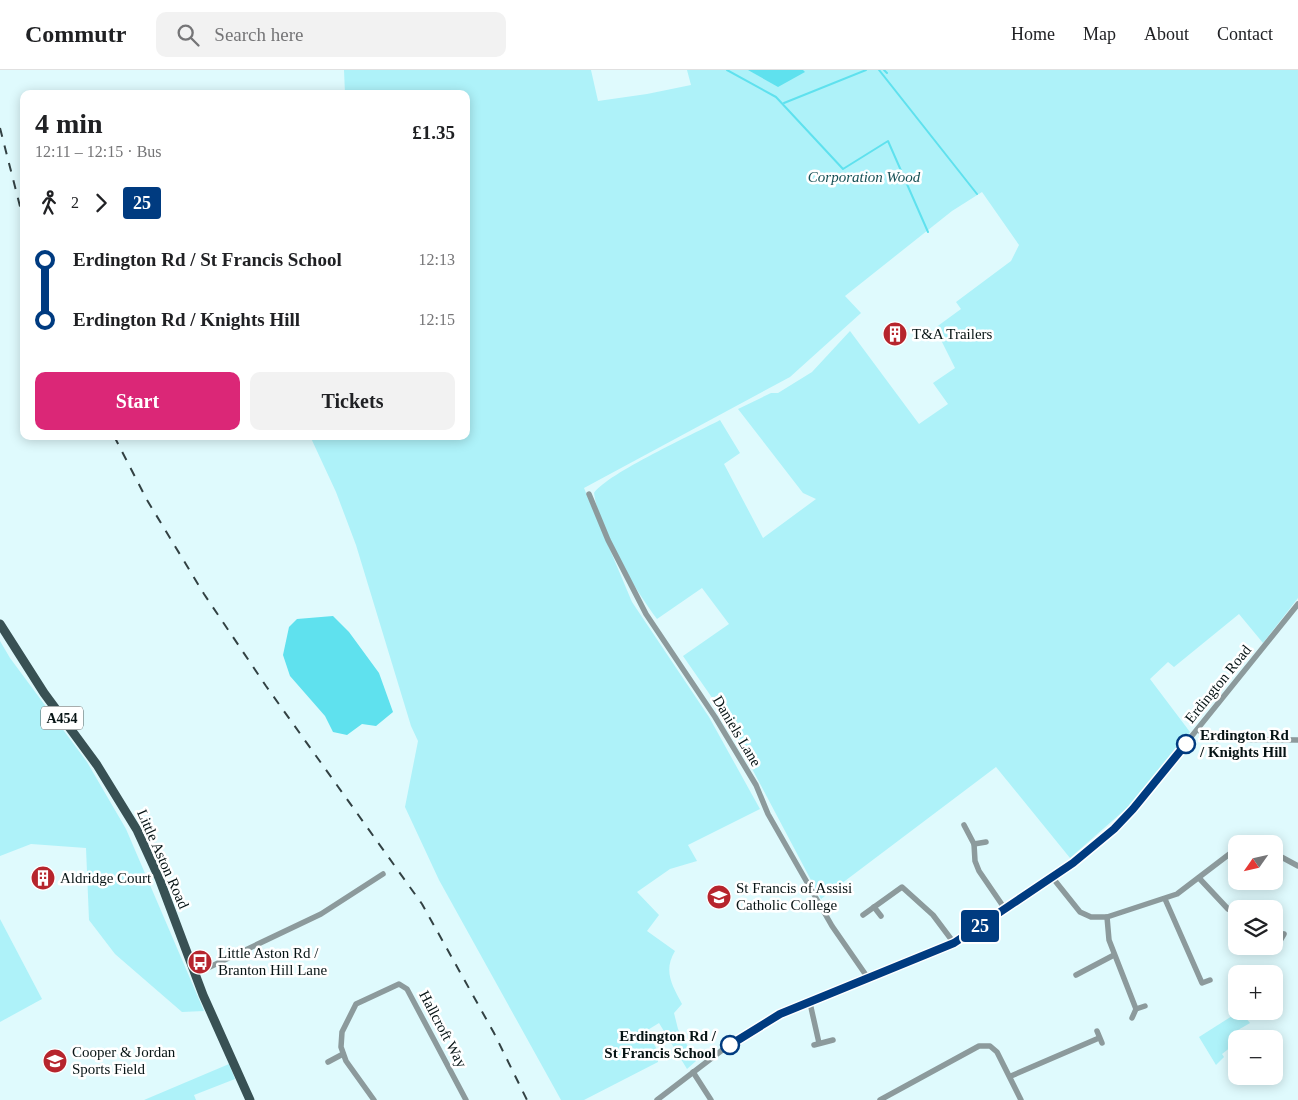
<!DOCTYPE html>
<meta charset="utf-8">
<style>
body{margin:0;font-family:Georgia,serif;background:#f2f2f2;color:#202124;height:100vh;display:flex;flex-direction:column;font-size:19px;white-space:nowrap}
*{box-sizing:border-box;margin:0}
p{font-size:16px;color:#757577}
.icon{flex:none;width:28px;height:28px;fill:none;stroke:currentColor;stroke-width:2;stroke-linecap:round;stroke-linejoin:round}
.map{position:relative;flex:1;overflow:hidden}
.drawer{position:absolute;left:20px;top:20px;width:450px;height:350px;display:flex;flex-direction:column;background:#fff;border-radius:10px;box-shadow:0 2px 12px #0003}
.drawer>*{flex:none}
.badge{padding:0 10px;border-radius:4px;font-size:18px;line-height:32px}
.needle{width:32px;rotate:236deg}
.controls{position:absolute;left:1228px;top:765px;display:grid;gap:10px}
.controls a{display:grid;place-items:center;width:55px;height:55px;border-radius:10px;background:#fff;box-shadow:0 2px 12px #0003;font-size:25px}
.map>.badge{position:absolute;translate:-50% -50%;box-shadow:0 0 0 2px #fff}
.legs{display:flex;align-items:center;gap:8px;height:55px;padding:0 15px;font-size:16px}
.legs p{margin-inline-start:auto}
.head{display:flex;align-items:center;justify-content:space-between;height:85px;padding:0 15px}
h1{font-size:28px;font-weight:800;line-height:38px}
.primary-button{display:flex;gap:10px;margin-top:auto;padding:10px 15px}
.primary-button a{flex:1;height:58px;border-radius:10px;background:#db2777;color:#fff;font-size:20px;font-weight:800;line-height:58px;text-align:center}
.primary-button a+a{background:#f2f2f2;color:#202124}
ul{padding:0 15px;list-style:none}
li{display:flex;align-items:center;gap:18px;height:60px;font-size:19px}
li i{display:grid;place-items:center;width:8px;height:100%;margin:0 6px;background:currentColor}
li i::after{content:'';width:12px;height:12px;margin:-6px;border:4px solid;border-radius:50%;background:#fff}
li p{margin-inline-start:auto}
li:first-child i{background:linear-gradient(#0000 50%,currentColor 0)}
li:last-child i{background:linear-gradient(currentColor 50%,#0000 0)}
header{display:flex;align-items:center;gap:30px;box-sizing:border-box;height:70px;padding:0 25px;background:#fff;border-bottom:1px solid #e0e0e0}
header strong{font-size:24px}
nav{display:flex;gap:28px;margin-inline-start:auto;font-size:18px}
.search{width:350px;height:45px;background:#f2f2f2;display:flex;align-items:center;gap:12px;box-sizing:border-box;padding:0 18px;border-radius:10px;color:#757577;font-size:19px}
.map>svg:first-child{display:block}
</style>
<header>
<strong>Commutr</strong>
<div class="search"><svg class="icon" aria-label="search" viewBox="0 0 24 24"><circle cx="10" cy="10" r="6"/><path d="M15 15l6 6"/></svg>Search here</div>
<nav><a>Home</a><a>Map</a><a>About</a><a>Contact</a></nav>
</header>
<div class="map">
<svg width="1298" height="1030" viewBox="0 0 1298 1030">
<rect width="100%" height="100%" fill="#dffafd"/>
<g fill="#aef2f9">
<path d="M 344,0 L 591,0 L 598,31 L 647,24 L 691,15 L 687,0 L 1298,0 L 1298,528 L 1263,573 L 1239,544 L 1174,597 L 1168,592 L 1150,609 L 1190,662 L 1128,737 L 1070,788 L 996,697 L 821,829 L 722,642 L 683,586 L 729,554 L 702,518 L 657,549 C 633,516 600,464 594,423 C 608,403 694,364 720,350 L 740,383 L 724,394 L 763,468 L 816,429 L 803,423 L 738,339 L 771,323 L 778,323 L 812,302 L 850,261 L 919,354 L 948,334 L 933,313 L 955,298 L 935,258 L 961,239 L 956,232 L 1011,191 L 1019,175 L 982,122 L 952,141 L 845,226 L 861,243 L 790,307 L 584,418 L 632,532 L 709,647 L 760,739 L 688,775 L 697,791 L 670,799 L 637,822 L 659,845 L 647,861 L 675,881 C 663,901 672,915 682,934 L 674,943 L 678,959 L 696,991 L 687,999 L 659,953 L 646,961 L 658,981 L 658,992 L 584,1030 L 561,1030 L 439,810 L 405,737 L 418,671 L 411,656 L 356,475 L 336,422 L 310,366 L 466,366 L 466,24 L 345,24 Z"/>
<path d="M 0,571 L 10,588 L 87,692 L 126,759 L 204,941 L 182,942 L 115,884 L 89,850 L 86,778 L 31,774 L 0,786 Z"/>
<path d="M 0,849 L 42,929 L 0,952 Z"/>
<path d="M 1240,941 L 1250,953 L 1238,960 L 1243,968 L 1236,969 L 1236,973 L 1222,984 L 1224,987 L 1216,995 L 1199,967 Z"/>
<path d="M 229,994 L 235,1009 L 194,1025 L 196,1030 L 144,1030 Z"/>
</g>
<g fill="#5fe1ee">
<path d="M 748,0 L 803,0 L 805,2 L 778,17 Z"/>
<path d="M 333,546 L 349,562 L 379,603 L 393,642 L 376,656 L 362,654 L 347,665 L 333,662 L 325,646 L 290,606 L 283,585 L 289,557 L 297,549 Z"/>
</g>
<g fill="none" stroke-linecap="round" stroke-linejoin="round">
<g stroke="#5fe1ee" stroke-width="2">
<path d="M 727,0 L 776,27 L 843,99 L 888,71 L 928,162"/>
<path d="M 879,0 L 977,124"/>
<path d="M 884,0 L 887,3"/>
<path d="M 784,33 L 866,0"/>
</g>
<g stroke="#8c9a9c" stroke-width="5.5">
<path d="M 589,424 L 608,470 L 646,544 L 715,647 L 756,715 L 768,744 L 832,856 L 868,908"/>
<path d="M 1198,660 L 1213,669 L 1298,670"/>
<path d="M 964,755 L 974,774 L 975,791 L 979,801 L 1005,839"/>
<path d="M 974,774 L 986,772"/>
<path d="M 1274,783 L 1298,796"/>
<path d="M 1052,807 L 1080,842 L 1091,847 L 1107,847 L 1177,824 L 1236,779"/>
<path d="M 1199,808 L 1228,839 L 1236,843"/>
<path d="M 1165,829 L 1202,913 L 1210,910"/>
<path d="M 874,837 L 881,846"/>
<path d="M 863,845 L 902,817 L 933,845 L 954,873"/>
<path d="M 1107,847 L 1109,870 L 1136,939"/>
<path d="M 1277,876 L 1284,864"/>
<path d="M 195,904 L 321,844 L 383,804"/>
<path d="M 1076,905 L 1114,885"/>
<path d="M 810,933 L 819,973"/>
<path d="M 1132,948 L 1136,939 L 1145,936"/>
<path d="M 1097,961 L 1102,973"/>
<path d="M 814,975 L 833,970"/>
<path d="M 328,992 L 343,984"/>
<path d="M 693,1002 L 711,1030"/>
<path d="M 1011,1006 L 1099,968"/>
<path d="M 374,1030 L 346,991 L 341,977 L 342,962 L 356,934 L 399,914 L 407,919 L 466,1030"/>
<path d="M 657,1030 L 738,968 L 781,944 L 954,873 L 1073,793 L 1114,759 L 1133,739 L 1298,534"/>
<path d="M 880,1030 L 979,976 L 990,976 L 997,982 L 1021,1030"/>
</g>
<path stroke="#385154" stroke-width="9" d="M 0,554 L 44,623 L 97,695 L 137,760 L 159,808 L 203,925 L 250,1030"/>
<g stroke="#324143" stroke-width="2" stroke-dasharray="9 9" stroke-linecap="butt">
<path d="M 0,58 L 24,152"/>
<path d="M 114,366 L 147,430 L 204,524 L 266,616 L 422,834 L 494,963 L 527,1030"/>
</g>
</g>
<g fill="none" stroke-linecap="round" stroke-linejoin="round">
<defs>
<path id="line-1" d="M 730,975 L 780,944 L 954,873 L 1073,793 L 1114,759 L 1133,739 L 1186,674"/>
</defs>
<use href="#line-1" stroke="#fff" stroke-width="11"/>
<use href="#line-1" stroke="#003b80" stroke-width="8"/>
</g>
<defs>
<symbol id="building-disc" viewBox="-11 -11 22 22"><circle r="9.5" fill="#b6252d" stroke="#fff"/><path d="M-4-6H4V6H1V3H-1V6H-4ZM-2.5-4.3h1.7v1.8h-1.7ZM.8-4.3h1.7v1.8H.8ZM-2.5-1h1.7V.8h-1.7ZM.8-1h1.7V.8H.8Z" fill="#fff"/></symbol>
<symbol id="school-disc" viewBox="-11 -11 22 22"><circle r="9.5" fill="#b6252d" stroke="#fff"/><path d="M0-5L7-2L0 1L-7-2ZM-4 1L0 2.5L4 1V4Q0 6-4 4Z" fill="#fff"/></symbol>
<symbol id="bus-disc" viewBox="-11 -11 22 22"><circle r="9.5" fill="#b6252d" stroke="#fff"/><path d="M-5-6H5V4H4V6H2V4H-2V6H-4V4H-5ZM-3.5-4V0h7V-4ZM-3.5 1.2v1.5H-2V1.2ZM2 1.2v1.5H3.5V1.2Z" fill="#fff"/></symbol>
</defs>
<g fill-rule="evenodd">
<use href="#building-disc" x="881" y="250" width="28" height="28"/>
<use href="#building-disc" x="29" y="794" width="28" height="28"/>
<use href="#school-disc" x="705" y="813" width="28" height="28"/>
<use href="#bus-disc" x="186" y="878" width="28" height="28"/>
<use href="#school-disc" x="41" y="977" width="28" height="28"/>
</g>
<g fill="#fff" stroke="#003b80" stroke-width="2.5">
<circle cx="1186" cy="674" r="9"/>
<circle cx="730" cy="975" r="9"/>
</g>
<g text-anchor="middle" stroke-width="5" stroke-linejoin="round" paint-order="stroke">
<rect fill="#fff" stroke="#515a5b" stroke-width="1" x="41" y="636.5" width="42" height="23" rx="4"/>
<g font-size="14" font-weight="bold" fill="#071415">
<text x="62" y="653">A454</text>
</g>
<g font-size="15" font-style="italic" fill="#175055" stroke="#fff">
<text x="864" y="112">Corporation Wood</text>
</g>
<g font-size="15" fill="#071415" stroke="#fff" text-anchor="start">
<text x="912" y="269">T&amp;A Trailers</text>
<text x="60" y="813">Aldridge Court</text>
<text x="736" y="823">St Francis of Assisi<tspan x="736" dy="17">Catholic College</tspan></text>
<text x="218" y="888">Little Aston Rd /<tspan x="218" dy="17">Branton Hill Lane</tspan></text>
<text x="72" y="987">Cooper &amp; Jordan<tspan x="72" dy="17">Sports Field</tspan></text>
</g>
<g font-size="15" fill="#071415" stroke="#fff">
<text transform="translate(1218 614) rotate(-51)" y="5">Erdington Road</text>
<text transform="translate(737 661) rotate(59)" y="5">Daniels Lane</text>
<text transform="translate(163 789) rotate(66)" y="5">Little Aston Road</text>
<text transform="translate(443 959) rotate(62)" y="5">Hallcroft Way</text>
</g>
<g font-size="15" font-weight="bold" fill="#071415" stroke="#fff" text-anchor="start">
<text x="1200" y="670">Erdington Rd<tspan x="1200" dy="17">/ Knights Hill</tspan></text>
<text x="716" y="971" text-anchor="end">Erdington Rd /<tspan x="716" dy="17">St Francis School</tspan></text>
</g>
</g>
</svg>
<div class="controls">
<a><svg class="needle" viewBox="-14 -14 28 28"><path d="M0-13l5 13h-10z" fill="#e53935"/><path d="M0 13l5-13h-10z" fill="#757577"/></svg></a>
<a><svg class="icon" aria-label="layers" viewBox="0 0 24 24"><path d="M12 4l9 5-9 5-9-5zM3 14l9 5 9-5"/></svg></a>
<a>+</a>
<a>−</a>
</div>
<b class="badge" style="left:980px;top:856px;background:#003b80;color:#fff">25</b>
<section class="drawer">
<div class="head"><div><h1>4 min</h1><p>12:11 – 12:15 · Bus</p></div><b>£1.35</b></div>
<div class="legs"><svg class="icon" aria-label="walk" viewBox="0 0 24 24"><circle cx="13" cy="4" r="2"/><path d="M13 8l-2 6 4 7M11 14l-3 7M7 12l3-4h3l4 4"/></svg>2<svg class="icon" aria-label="forward" viewBox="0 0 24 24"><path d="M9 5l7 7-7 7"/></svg><b class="badge" style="background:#003b80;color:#fff">25</b></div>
<ul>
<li><i style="color:#003b80"></i><b>Erdington Rd / St Francis School</b><p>12:13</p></li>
<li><i style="color:#003b80"></i><b>Erdington Rd / Knights Hill</b><p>12:15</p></li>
</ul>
<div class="primary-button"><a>Start</a><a>Tickets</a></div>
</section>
</div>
